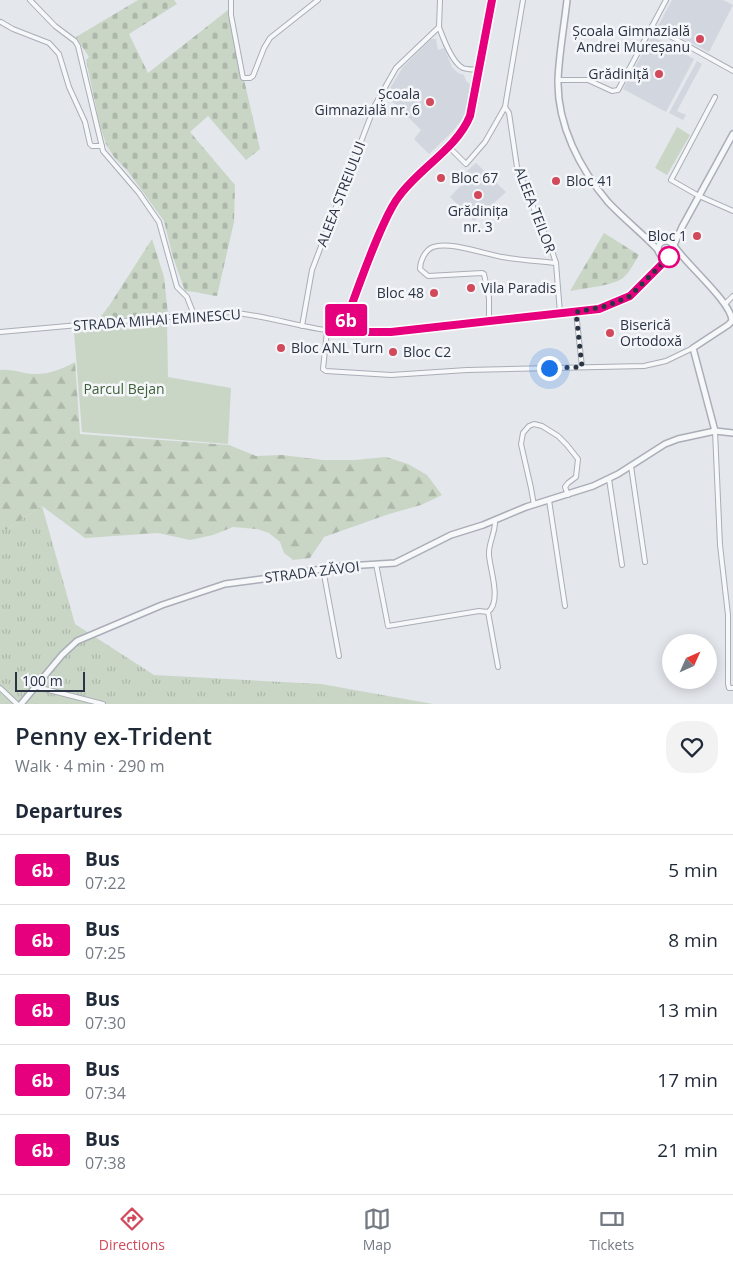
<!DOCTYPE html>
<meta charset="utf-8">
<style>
body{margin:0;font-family:"Open Sans",sans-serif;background:#f2f2f3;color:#1f2937;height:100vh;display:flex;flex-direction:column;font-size:19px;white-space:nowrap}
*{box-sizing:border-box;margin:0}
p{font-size:16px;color:#747a83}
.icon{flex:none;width:28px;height:28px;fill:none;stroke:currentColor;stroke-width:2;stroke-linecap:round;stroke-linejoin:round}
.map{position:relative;height:704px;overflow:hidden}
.sheet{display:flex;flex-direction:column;background:#fff;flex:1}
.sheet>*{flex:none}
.badge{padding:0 10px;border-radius:4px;font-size:18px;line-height:32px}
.needle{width:32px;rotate:45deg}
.tools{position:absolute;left:662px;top:634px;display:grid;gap:10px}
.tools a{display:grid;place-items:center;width:55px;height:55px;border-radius:50%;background:#fff;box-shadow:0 2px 12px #0003;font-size:25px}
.scale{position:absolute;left:15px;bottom:12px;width:70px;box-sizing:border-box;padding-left:5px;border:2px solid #2b3445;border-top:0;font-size:14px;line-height:18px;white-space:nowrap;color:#2b3445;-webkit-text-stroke:4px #f4f6f9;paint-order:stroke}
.you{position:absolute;width:25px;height:25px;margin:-12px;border:4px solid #fff;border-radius:50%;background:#1a73e8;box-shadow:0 0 0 8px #1a73e833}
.map>.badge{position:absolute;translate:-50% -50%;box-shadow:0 0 0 2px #fff}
h2{padding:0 15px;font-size:19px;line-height:45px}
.round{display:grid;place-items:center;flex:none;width:52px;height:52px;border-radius:20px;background:#f2f2f3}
.overview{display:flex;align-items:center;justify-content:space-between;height:85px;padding:0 15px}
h1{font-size:24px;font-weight:600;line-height:38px}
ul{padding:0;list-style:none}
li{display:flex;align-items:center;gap:15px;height:70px;padding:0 15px;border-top:1px solid #e0e1e3}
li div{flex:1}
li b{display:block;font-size:19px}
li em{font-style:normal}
li .badge{min-width:55px;font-weight:700;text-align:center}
.menu{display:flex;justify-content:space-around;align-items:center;height:70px;border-top:1px solid #e0e1e3;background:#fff;font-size:14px;color:#747a83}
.menu a{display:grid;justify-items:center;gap:2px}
.menu .on{color:#d1495b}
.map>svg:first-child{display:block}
</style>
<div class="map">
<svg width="733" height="704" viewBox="0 0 733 704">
<defs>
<pattern id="grass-tufts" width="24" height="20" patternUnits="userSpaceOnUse" patternTransform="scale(1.25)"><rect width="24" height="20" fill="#c9d6c5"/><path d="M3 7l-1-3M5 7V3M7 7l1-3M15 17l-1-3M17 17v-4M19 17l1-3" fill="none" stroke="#adb8ab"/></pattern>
<pattern id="forest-firs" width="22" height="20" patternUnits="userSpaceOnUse" patternTransform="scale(1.25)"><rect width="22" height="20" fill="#c9d6c5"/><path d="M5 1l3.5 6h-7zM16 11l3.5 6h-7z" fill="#adb8ab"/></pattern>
<pattern id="cemetery-stones" width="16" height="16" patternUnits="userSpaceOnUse" patternTransform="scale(1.25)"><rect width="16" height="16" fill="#c9d6c5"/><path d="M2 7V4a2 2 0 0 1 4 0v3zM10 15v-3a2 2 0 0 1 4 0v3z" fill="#adb8ab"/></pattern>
</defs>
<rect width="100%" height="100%" fill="#e4e7ec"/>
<g fill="#d2d6de">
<path d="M 672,0 L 723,0 L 733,5 L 709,52 L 658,26 Z"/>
<path d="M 652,36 L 694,59 L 666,112 L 623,89 Z"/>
<path d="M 431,39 L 436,39 L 438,50 L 444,48 L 452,67 L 458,73 L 464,75 L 466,81 L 470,84 L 467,108 L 461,121 L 450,134 L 429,154 L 414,139 L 421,130 L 386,95 L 403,67 Z"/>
<path d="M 697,61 L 702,64 L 677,111 L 686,115 L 683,120 L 669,113 Z"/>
<path d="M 476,163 L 506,192 L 474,221 L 450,197 L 471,175 L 467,171 Z"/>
</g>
<path fill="url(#grass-tufts)" d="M 42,506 L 75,624 L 154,675 L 321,684 L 433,704 L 0,704 L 0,529 L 7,529 Z"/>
<path fill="url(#forest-firs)" d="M 75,362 L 80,434 L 229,445 L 256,456 L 282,455 L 323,460 L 355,460 L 386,457 L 408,464 L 427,475 L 442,495 L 421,505 L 389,514 L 324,537 L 310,558 L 293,560 L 284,553 L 280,542 L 269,533 L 257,529 L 233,527 L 213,535 L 190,540 L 158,533 L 85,538 L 42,506 L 7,529 L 0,529 L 0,370 C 12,369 21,373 32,374 C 48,375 62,369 75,362 Z"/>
<g fill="url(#cemetery-stones)">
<path d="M 138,0 L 174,0 L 177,4 L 129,34 L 148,73 L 228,10 L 260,149 L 246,160 L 208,116 L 190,132 L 235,185 L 234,222 L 217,296 C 206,295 196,291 185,291 L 173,257 L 164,221 L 127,170 L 114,157 L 106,144 L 100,126 L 86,60 L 89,57 L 76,37 Z"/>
<path d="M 604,233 L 639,255 C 634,263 630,272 623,278 C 612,286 585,288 570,291 Z"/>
<path d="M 152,239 L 164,277 L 168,314 L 98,320 L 109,306 Z"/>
</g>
<g fill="#c9d6c5">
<path d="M 677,127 L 690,135 L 667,175 L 655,168 Z"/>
<path d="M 167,323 L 168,377 L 231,388 L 228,444 L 82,432 L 74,332 Z"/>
</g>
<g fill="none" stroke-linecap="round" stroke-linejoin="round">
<defs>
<g id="minor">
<path d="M 30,0 L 55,26 L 75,41 L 78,46 L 103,151 L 139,193 L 159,222 L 177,287 L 187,297 L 194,315"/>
<path d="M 231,0 L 231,15 L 243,78 L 250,78 L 253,76 L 264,48 L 270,38 L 318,0"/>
<path d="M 1,22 L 13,29 L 49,43 L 59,54 L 69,87 L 85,122 L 90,144 L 92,146 L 102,146"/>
<path d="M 652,26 L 733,71"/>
<path d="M 439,27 L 440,0"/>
<path d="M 558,80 L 588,80 L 612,91 L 618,90 L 666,0"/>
<path d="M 715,97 L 671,180 L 699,196 L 733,211"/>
<path d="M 505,107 L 509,113 L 517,167 L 538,219 L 550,245 L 556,263 L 560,313"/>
<path d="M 448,146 L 466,164 L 485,142 L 505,107 L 523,0"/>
<path d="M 725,304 L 733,296"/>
<path d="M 576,312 L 582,367"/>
<path d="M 489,320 L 489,298 L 484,274 L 482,273 L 428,276 L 420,269 C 420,261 425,250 433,247 C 450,241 484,254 502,257 C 520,260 538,261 556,263"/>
<path d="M 302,326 L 312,270 L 375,105 L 396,68 L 439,27 C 443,38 452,63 463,68 C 468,70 474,69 479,70"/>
<path d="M 327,331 L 323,369 L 326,371 L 391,375 L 467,370 L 644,366 L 666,361 L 693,348"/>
<path d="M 0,332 L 225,312 C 265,314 302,329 342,332"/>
<path d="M 715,431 L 720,545 L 728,615 L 728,684 L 729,688 L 733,688"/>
<path d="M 631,466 L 645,562"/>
<path d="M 609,479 L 622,565"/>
<path d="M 549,500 L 565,606"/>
<path d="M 534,505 L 531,488 L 521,444 L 523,433 L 529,426 L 534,424 L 542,426 L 558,436 L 567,445 L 578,459 L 576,477 L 568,483 L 565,487 L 568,495"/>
<path d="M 495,520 C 496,532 488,543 489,555 C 490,570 502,601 488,612 L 498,667"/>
<path d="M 376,564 L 388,626 L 479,611 L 488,612"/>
<path d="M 323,569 L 339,656"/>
<path d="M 37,687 L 103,704"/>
<path d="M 0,688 L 17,704"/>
</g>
<g id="tertiary">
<path d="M 492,0 L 470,116 C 458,147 420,168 400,195 C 391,206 386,219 380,232 C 366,264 354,298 342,332 L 391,332 L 599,309 L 630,296 L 669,257"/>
<path d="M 567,0 C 564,27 559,54 558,80 C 557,125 580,169 608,202 C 624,219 642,233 658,250"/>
<path d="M 646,237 L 664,240"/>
<circle cx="666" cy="249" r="8"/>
<path d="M 674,245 L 682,227 L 733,134"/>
<path d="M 675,247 C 687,265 732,303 732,321 L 728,325 L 693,348 L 715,431"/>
<path d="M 21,704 L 62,655 L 77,641 L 162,605 L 225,584 L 285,576 L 331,567 L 395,563 L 451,535 L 483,525 L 526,507 L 593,486 L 618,474 L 665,444 L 678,439 L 715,431 L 733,433"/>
</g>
</defs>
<use href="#minor" stroke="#a9aeb7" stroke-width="6"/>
<use href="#tertiary" stroke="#a9aeb7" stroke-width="8"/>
<use href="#minor" stroke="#f7f8fa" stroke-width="4"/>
<use href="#tertiary" stroke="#f7f8fa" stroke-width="5"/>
</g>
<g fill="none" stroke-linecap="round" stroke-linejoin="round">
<defs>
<path id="line" d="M 492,0 L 470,116 C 457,148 421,167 400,195 C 391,206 386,219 380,232 C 366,264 354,298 342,332 L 391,332 L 599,309 L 630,296 L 669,257"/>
</defs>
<use href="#line" stroke="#fff" stroke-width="11"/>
<use href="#line" stroke="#e6007e" stroke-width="8"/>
<path stroke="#2b3445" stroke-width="5" stroke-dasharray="0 9" d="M 549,368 L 582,367 L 576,312 L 607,306 L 630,296 L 669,257"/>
</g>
<g fill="#d1495b" stroke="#f4f6f9" stroke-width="2">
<circle cx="700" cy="39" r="5"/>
<circle cx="659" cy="74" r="5"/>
<circle cx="430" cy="102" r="5"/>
<circle cx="441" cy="178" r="5"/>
<circle cx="556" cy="181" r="5"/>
<circle cx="478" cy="195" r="5"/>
<circle cx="697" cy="236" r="5"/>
<circle cx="471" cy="288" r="5"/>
<circle cx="434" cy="293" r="5"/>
<circle cx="610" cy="333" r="5"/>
<circle cx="281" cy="348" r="5"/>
<circle cx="393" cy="352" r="5"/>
</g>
<circle fill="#fff" stroke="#e6007e" stroke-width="2.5" cx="669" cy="257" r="10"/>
<g text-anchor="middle" stroke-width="5" stroke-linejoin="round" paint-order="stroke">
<g font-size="14" fill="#2b3445" stroke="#f4f6f9" text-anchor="start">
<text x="690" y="36" text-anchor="end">Școala Gimnazială<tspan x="690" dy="16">Andrei Mureșanu</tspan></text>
<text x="649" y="79" text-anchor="end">Grădiniță</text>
<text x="420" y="99" text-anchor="end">Școala<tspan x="420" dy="16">Gimnazială nr. 6</tspan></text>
<text x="451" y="183">Bloc 67</text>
<text x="566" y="186">Bloc 41</text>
<text x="478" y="216" text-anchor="middle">Grădinița<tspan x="478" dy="16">nr. 3</tspan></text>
<text x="687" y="241" text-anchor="end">Bloc 1</text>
<text x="481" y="293">Vila Paradis</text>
<text x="424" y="298" text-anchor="end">Bloc 48</text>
<text x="620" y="330">Biserică<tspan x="620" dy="16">Ortodoxă</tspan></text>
<text x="291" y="353">Bloc ANL Turn</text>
<text x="403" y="357">Bloc C2</text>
</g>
<g font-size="14" fill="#2b3445" stroke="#f4f6f9">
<text transform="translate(341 194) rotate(-69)" y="5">ALEEA STREIULUI</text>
<text transform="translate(535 210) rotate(69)" y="5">ALEEA TEILOR</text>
<text transform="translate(157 320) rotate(-4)" y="5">STRADA MIHAI EMINESCU</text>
<text transform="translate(312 572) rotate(-7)" y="5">STRADA ZĂVOI</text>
</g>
<g font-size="14" fill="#3f6138" stroke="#f4f6f9">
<text x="124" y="394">Parcul Bejan</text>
</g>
</g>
</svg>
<div class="tools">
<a><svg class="needle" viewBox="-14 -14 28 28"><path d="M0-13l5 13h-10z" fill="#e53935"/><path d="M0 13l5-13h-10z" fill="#747a83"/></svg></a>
</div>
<div class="scale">100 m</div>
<div class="you" style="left:549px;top:368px"></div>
<b class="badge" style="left:346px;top:320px;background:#e6007e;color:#fff">6b</b>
</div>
<section class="sheet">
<div class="overview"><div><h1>Penny ex-Trident</h1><p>Walk · 4 min · 290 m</p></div><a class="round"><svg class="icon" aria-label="heart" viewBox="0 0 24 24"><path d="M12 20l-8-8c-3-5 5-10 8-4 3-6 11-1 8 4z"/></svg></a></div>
<h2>Departures</h2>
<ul>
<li><span class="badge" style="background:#e6007e;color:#fff">6b</span><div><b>Bus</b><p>07:22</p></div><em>5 min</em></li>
<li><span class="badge" style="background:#e6007e;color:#fff">6b</span><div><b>Bus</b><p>07:25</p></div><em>8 min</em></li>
<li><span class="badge" style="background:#e6007e;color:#fff">6b</span><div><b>Bus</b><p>07:30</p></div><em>13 min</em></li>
<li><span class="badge" style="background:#e6007e;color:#fff">6b</span><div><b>Bus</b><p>07:34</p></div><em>17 min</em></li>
<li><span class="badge" style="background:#e6007e;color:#fff">6b</span><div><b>Bus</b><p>07:38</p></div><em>21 min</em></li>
</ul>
</section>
<nav class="menu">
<a class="on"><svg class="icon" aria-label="directions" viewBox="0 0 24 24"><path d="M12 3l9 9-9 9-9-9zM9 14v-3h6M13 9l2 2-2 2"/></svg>Directions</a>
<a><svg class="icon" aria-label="map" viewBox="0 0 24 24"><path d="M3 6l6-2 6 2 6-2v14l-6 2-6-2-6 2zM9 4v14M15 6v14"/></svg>Map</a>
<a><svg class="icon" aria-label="tickets" viewBox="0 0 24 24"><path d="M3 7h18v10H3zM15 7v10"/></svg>Tickets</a>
</nav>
